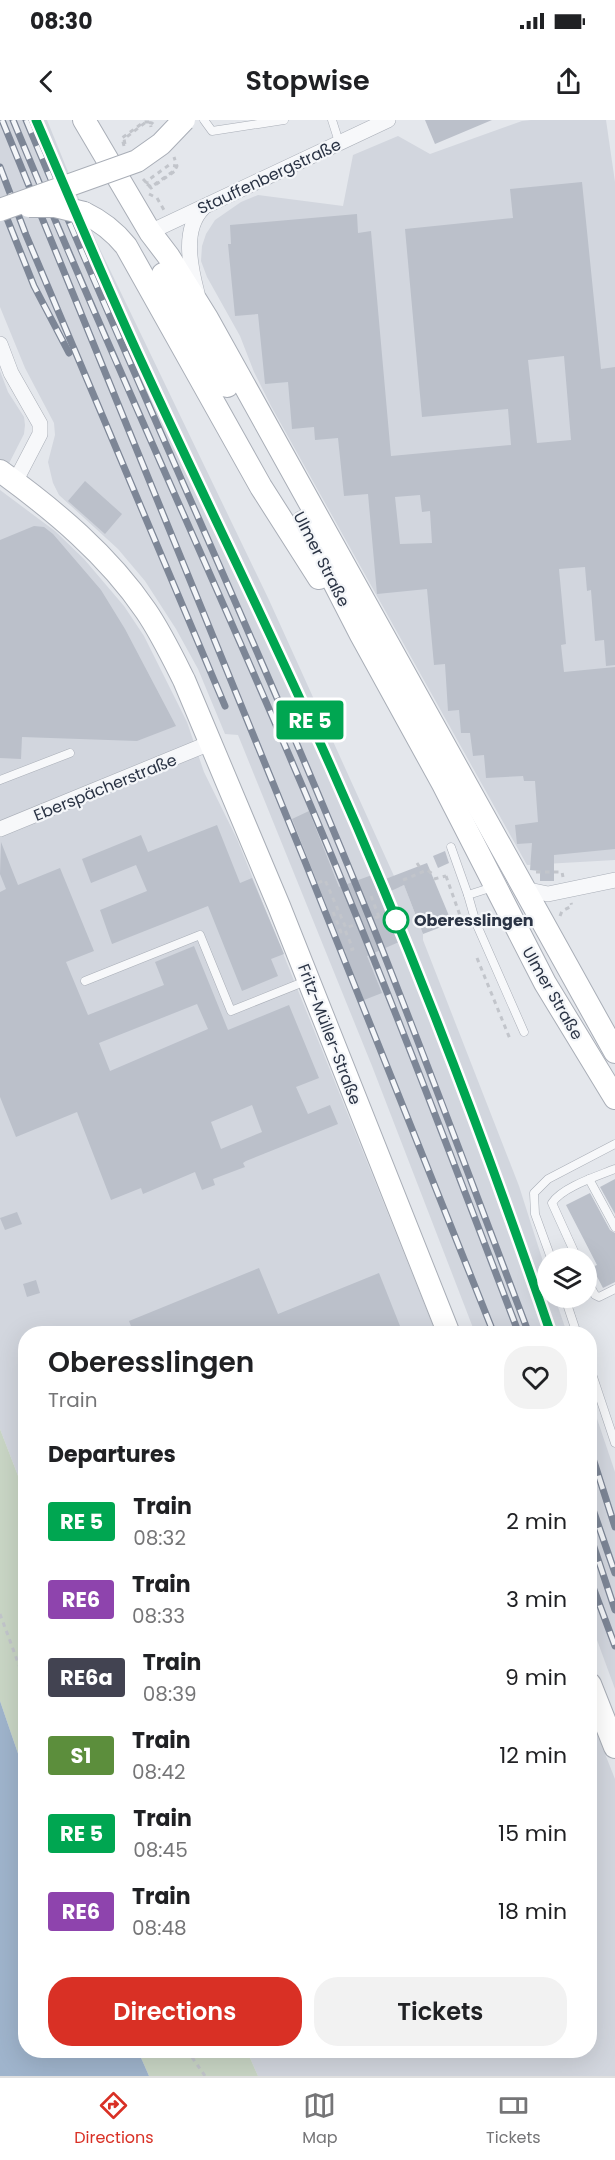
<!DOCTYPE html>
<meta charset="utf-8">
<style>
body{margin:0;font-family:Poppins,sans-serif;background:#f2f2f2;color:#202124;height:100vh;display:flex;flex-direction:column;font-size:22px;white-space:nowrap}
*{box-sizing:border-box;margin:0}
p{font-size:20px;color:#757577}
.icon{flex:none;width:33px;height:33px;fill:none;stroke:currentColor;stroke-width:2;stroke-linecap:round;stroke-linejoin:round}
.map{position:relative;flex:1;overflow:hidden}
.drawer{position:absolute;left:18px;top:1206px;width:579px;height:732px;display:flex;flex-direction:column;background:#fff;border-radius:24px;box-shadow:0 6px 24px #0002}
.drawer>*{flex:none}
.badge{padding:0 12px;border-radius:4px;font-size:21px;line-height:39px}
.buttons{position:absolute;left:537px;top:1128px;display:grid;gap:12px}
.buttons a{display:grid;place-items:center;width:60px;height:60px;border-radius:50%;background:#fff;box-shadow:0 6px 24px #0002;font-size:30px}
.map>.badge{position:absolute;translate:-50% -50%;box-shadow:0 0 0 3px #fff}
h2{padding:0 30px;font-size:22px;line-height:54px}
.round{display:grid;place-items:center;flex:none;width:63px;height:63px;border-radius:24px;background:#f2f2f2}
.head{display:flex;align-items:center;justify-content:space-between;height:102px;padding:0 30px}
h1{font-size:28px;font-weight:600;line-height:45px}
.button{display:flex;gap:12px;margin-top:auto;padding:12px 30px}
.button a{flex:1;height:69px;border-radius:24px;background:#d93025;color:#fff;font-size:24px;font-weight:600;line-height:69px;text-align:center}
.button a+a{background:#f2f2f2;color:#202124}
ul{padding:0;list-style:none}
li{display:flex;align-items:center;gap:18px;height:78px;padding:0 30px}
li div{flex:1}
li b{display:block;font-size:22px}
li em{font-style:normal}
li .badge{min-width:66px;font-weight:700;text-align:center}
.status{display:flex;justify-content:space-between;align-items:center;height:42px;padding:0 30px;background:#fff;direction:ltr}
.status svg{height:16px;fill:currentColor}
header{display:flex;justify-content:space-between;align-items:center;height:78px;padding:0 30px;background:#fff;font-size:27px;font-weight:600}
.menu{display:flex;justify-content:space-around;align-items:center;height:84px;border-top:2px solid #e0e0e0;background:#fff;font-size:16px;color:#757577}
.menu a{display:grid;justify-items:center;gap:3px}
.menu .current{color:#d93025}
.map>svg:first-child{display:block}
</style>
<div class="status"><b>08:30</b><svg viewBox="0 0 49 12"><path d="M0 12V9h3v3zM5 12V6h3v6zM10 12V3h3v9zM15 12V0h3v12zM26 1h20v11H26zM47 4h2v5h-2z"/></svg></div>
<header><svg class="icon" aria-label="back" viewBox="0 0 24 24"><path d="M15 5l-7 7 7 7"/></svg>Stopwise<svg class="icon" aria-label="share" viewBox="0 0 24 24"><path d="M12 15V3M7 8l5-5 5 5M5 13v7h14v-7"/></svg></header>
<div class="map">
<svg width="615" height="1956" viewBox="0 0 615 1956">
<rect width="100%" height="100%" fill="#e4e7ec"/>
<g fill="#d2d6de">
<path d="M 0,0 L 47,0 L 97,123 L 269,480 L 399,767 L 404,765 L 423,814 L 423,820 L 519,1066 L 547,1154 L 548,1178 L 555,1178 L 567,1213 L 475,1213 L 372,946 L 238,615 L 225,614 L 198,549 L 176,509 L 145,461 L 118,429 L 59,375 L 53,363 L 48,342 L 55,315 L 54,303 L 25,248 L 0,187 Z"/>
<path d="M 531,0 L 606,0 L 615,62 L 615,740 L 527,745 L 271,286 L 254,252 L 240,216 L 207,157 L 201,141 L 202,126 L 206,114 L 215,100 L 241,82 L 258,75 L 343,86 L 353,35 L 398,16 L 430,34 L 522,1 Z"/>
<path d="M 0,251 L 8,272 L 24,297 L 25,305 L 24,314 L 0,361 Z"/>
<path d="M 0,370 L 55,411 L 84,439 L 124,486 L 144,516 L 187,602 L 204,652 L 237,719 L 436,1213 L 26,1214 L 25,1374 L 0,1309 Z"/>
<path d="M 590,1278 L 615,1352 L 615,1569 L 590,1501 Z"/>
<path d="M 590,1596 L 615,1659 L 615,1956 L 258,1956 L 247,1931 L 590,1930 Z"/>
</g>
<g fill="#c9d6c5">
<path d="M 0,1309 L 25,1374 L 25,1654 L 0,1581 Z"/>
<path d="M 138,1931 L 247,1931 L 258,1956 L 149,1956 Z"/>
</g>
<path fill="#9fb4cc" d="M 0,1581 L 25,1654 L 26,1930 L 138,1931 L 149,1956 L 0,1956 Z"/>
<g fill="#bbc0ca" fill-rule="evenodd">
<path d="M 425,0 L 492,0 L 435,24 Z"/>
<path d="M 582,62 L 601,249 L 615,247 L 615,545 L 606,546 L 604,520 L 595,521 L 591,470 L 587,471 L 585,447 L 559,449 L 566,524 L 561,525 L 564,552 L 615,547 L 615,729 L 554,735 L 554,761 L 540,761 L 540,751 L 530,750 L 532,723 L 517,724 L 515,705 L 538,702 L 535,661 L 524,661 L 523,656 L 486,658 L 484,635 L 473,636 L 470,613 L 461,613 L 459,590 L 448,591 L 445,544 L 434,545 L 427,469 L 377,474 L 368,374 L 344,376 L 338,318 L 315,320 L 314,307 L 292,309 L 288,262 L 265,264 L 258,194 L 235,196 L 228,124 L 231,124 L 230,105 L 357,94 L 358,113 L 371,111 L 391,336 L 511,325 L 508,289 L 422,297 L 405,109 L 513,98 L 510,69 ZM 564,236 L 571,320 L 537,323 L 528,240 ZM 420,375 L 422,392 L 430,391 L 432,423 L 400,424 L 395,377 Z"/>
<path d="M 85,361 L 122,394 L 105,414 L 68,381 Z"/>
<path d="M 34,406 L 44,407 L 53,414 L 101,470 L 125,509 L 176,606 L 137,621 L 22,617 L 21,639 L 0,638 L 0,420 Z"/>
<path d="M 309,691 L 339,767 L 372,755 L 375,763 L 427,743 L 452,803 L 423,814 L 404,765 L 380,776 L 399,822 L 367,836 L 382,873 L 364,880 L 292,699 Z"/>
<path d="M 217,705 L 240,763 L 252,758 L 284,834 L 271,839 L 278,856 L 242,871 L 208,786 L 112,824 L 100,790 L 147,771 L 136,745 L 91,763 L 82,739 L 141,715 L 148,732 Z"/>
<path d="M 1,722 L 18,765 L 60,748 L 94,831 L 66,842 L 88,895 L 164,865 L 155,842 L 194,826 L 228,910 L 289,885 L 319,958 L 296,967 L 308,994 L 330,985 L 338,1004 L 246,1041 L 243,1043 L 245,1047 L 213,1059 L 215,1065 L 202,1070 L 195,1052 L 143,1074 L 141,1068 L 111,1080 L 77,992 L 16,1017 L 0,977 L 0,772 L 6,769 L 0,754 ZM 197,884 L 208,909 L 110,951 L 99,923 ZM 252,985 L 262,1012 L 221,1029 L 211,1002 Z"/>
<path d="M 445,731 L 449,743 L 438,748 L 433,736 Z"/>
<path d="M 615,1059 L 615,1094 L 600,1067 Z"/>
<path d="M 590,1073 L 610,1110 L 615,1113 L 615,1162 L 603,1168 L 592,1147 L 597,1145 L 566,1085 Z"/>
<path d="M 17,1092 L 22,1104 L 5,1110 L 0,1098 Z"/>
<path d="M 259,1148 L 278,1194 L 379,1153 L 400,1206 L 380,1214 L 134,1214 L 129,1201 Z"/>
<path d="M 36,1160 L 40,1173 L 27,1177 L 23,1164 Z"/>
</g>
<g fill="none" stroke-linecap="round" stroke-linejoin="round">
<defs>
<g id="lane">
<path d="M 204,0 L 212,11 L 284,0"/>
<path d="M 332,0 L 339,22"/>
<path d="M 0,660 L 70,633"/>
<path d="M 451,727 L 468,775"/>
<path d="M 493,767 L 468,775 L 476,803 L 524,912"/>
<path d="M 85,861 L 200,815 L 231,891 L 306,861"/>
<path d="M 589,1059 L 615,1107"/>
<path d="M 551,1138 L 535,1094 L 534,1073 L 548,1059 L 615,1024"/>
<path d="M 577,1138 L 552,1083 C 562,1067 598,1056 615,1049"/>
<path d="M 586,1159 L 595,1175 L 599,1177 L 615,1169"/>
<path d="M 565,1178 L 577,1214"/>
<path d="M 590,1248 L 615,1323"/>
</g>
<g id="street">
<path d="M 150,112 L 388,0"/>
<path d="M 197,173 C 190,146 182,109 203,88"/>
<path d="M 0,224 L 11,253 L 40,304 L 40,314 L 15,362"/>
<path d="M 0,709 L 210,623"/>
<path d="M 524,769 L 548,774 L 615,760"/>
</g>
<g id="secondary">
<path d="M 84,0 L 150,112 L 169,137 L 207,198 L 615,932"/>
<path d="M 84,93 C 101,101 114,111 126,126 L 261,367 L 319,458"/>
<path d="M 163,154 L 227,266"/>
<path d="M 0,351 C 54,390 108,435 146,491 C 161,513 172,536 184,560 L 279,786 L 449,1214"/>
<path d="M 303,402 L 361,515 L 443,664 L 545,863 L 615,978"/>
<path d="M 590,1564 L 615,1627"/>
</g>
</defs>
<use href="#lane" stroke="#a9aeb7" stroke-width="9"/>
<use href="#street" stroke="#a9aeb7" stroke-width="16"/>
<use href="#secondary" stroke="#a9aeb7" stroke-width="24"/>
<g stroke="#c2c5cb" stroke-width="3" stroke-dasharray="4.5 4.5" stroke-linecap="butt">
<path d="M 125,24 L 124,19 L 146,2 L 152,3 L 155,6"/>
<path d="M 147,64 L 151,67 L 175,50 L 177,46 L 174,37"/>
<path d="M 149,74 L 157,78 L 164,90"/>
<path d="M 417,743 L 422,751"/>
<path d="M 536,752 L 562,752 L 563,757"/>
<path d="M 446,756 L 462,801"/>
<path d="M 434,759 L 446,756"/>
<path d="M 403,760 L 427,750 L 434,755"/>
<path d="M 318,763 L 325,760 L 346,808 L 354,805"/>
<path d="M 371,776 L 379,797"/>
<path d="M 333,792 L 341,812 L 345,810 L 353,829 L 345,832"/>
<path d="M 560,796 L 562,791 L 572,786 L 571,783"/>
<path d="M 375,798 L 387,793"/>
<path d="M 477,838 L 510,919"/>
<path d="M 0,1494 L 26,1564"/>
<path d="M 187,1930 L 205,1956"/>
</g>
<use href="#lane" stroke="#f7f8fa" stroke-width="8"/>
<use href="#street" stroke="#f7f8fa" stroke-width="15"/>
<use href="#secondary" stroke="#fff" stroke-width="22"/>
<defs>
<g id="rail">
<path d="M 2,0 L 306,744 L 494,1214"/>
<path d="M 13,0 C 102,216 200,428 292,642 C 373,830 446,1022 519,1214"/>
<path d="M 26,0 C 140,274 267,543 378,819 C 430,950 479,1082 529,1214"/>
<path d="M 36,0 L 142,243 L 271,514 L 365,724 L 494,1051 L 551,1214"/>
<path d="M 0,47 L 26,115 L 225,586"/>
<path d="M 0,81 L 34,166 L 69,233"/>
<path d="M 590,1329 L 615,1407"/>
<path d="M 590,1381 L 615,1453"/>
<path d="M 590,1415 L 615,1490"/>
<path d="M 590,1459 L 615,1526"/>
</g>
</defs>
<use href="#rail" stroke="#7d8696" stroke-width="7"/>
<use href="#rail" stroke="#f4f6f9" stroke-width="4.5" stroke-dasharray="14" stroke-linecap="butt"/>
<defs>
<g id="secondary-bridge">
<path d="M 29,86 L 55,86 L 84,93"/>
<path d="M 0,90 L 137,41 L 161,24 L 184,0"/>
</g>
</defs>
<use href="#secondary-bridge" stroke="#a9aeb7" stroke-width="24" stroke-linecap="butt"/>
<g stroke="#c2c5cb" stroke-width="3" stroke-dasharray="4.5 4.5" stroke-linecap="butt">
<path d="M 124,26 L 122,18 L 144,2 L 150,2 L 151,7"/>
<path d="M 143,59 L 151,68 L 175,51 L 176,46 L 169,45 L 147,61 L 147,64"/>
</g>
<use href="#secondary-bridge" stroke="#fff" stroke-width="22"/>
</g>
<g fill="none" stroke-linecap="round" stroke-linejoin="round">
<defs>
<path id="line" d="M 36,0 C 71,81 105,163 142,243 C 204,378 270,510 330,645 C 413,831 485,1021 551,1214"/>
</defs>
<use href="#line" stroke="#fff" stroke-width="14"/>
<use href="#line" stroke="#00a651" stroke-width="9"/>
</g>
<circle fill="#fff" stroke="#00a651" stroke-width="3" cx="396" cy="800" r="12"/>
<g text-anchor="middle" stroke-width="4.5" stroke-linejoin="round" paint-order="stroke">
<g font-size="16" fill="#2b3445" stroke="#f4f6f9">
<text transform="translate(269 56) rotate(-25)" y="6">Stauffenbergstraße</text>
<text transform="translate(322 439) rotate(63)" y="6">Ulmer Straße</text>
<text transform="translate(105 667) rotate(-22)" y="6">Eberspächerstraße</text>
<text transform="translate(553 873) rotate(60)" y="6">Ulmer Straße</text>
<text transform="translate(330 914) rotate(69)" y="6">Fritz-Müller-Straße</text>
</g>
<g font-size="16" font-weight="bold" fill="#2b3445" stroke="#f4f6f9" text-anchor="start">
<text x="414" y="806">Oberesslingen</text>
</g>
</g>
</svg>
<div class="buttons">
<a><svg class="icon" aria-label="layers" viewBox="0 0 24 24"><path d="M12 4l9 5-9 5-9-5zM3 14l9 5 9-5"/></svg></a>
</div>
<b class="badge" style="left:310px;top:600px;background:#00a651;color:#fff">RE 5</b>
<section class="drawer">
<div class="head"><div><h1>Oberesslingen</h1><p>Train</p></div><a class="round"><svg class="icon" aria-label="heart" viewBox="0 0 24 24"><path d="M12 20l-8-8c-3-5 5-10 8-4 3-6 11-1 8 4z"/></svg></a></div>
<h2>Departures</h2>
<ul>
<li><span class="badge" style="background:#00a651;color:#fff">RE 5</span><div><b>Train</b><p>08:32</p></div><em>2 min</em></li>
<li><span class="badge" style="background:#8e44ad;color:#fff">RE6</span><div><b>Train</b><p>08:33</p></div><em>3 min</em></li>
<li><span class="badge" style="background:#424351;color:#fff">RE6a</span><div><b>Train</b><p>08:39</p></div><em>9 min</em></li>
<li><span class="badge" style="background:#5c8e3c;color:#fff">S1</span><div><b>Train</b><p>08:42</p></div><em>12 min</em></li>
<li><span class="badge" style="background:#00a651;color:#fff">RE 5</span><div><b>Train</b><p>08:45</p></div><em>15 min</em></li>
<li><span class="badge" style="background:#8e44ad;color:#fff">RE6</span><div><b>Train</b><p>08:48</p></div><em>18 min</em></li>
</ul>
<div class="button"><a>Directions</a><a>Tickets</a></div>
</section>
</div>
<nav class="menu">
<a class="current"><svg class="icon" aria-label="directions" viewBox="0 0 24 24"><path d="M12 3l9 9-9 9-9-9zM9 14v-3h6M13 9l2 2-2 2"/></svg>Directions</a>
<a><svg class="icon" aria-label="map" viewBox="0 0 24 24"><path d="M3 6l6-2 6 2 6-2v14l-6 2-6-2-6 2zM9 4v14M15 6v14"/></svg>Map</a>
<a><svg class="icon" aria-label="tickets" viewBox="0 0 24 24"><path d="M3 7h18v10H3zM15 7v10"/></svg>Tickets</a>
</nav>
